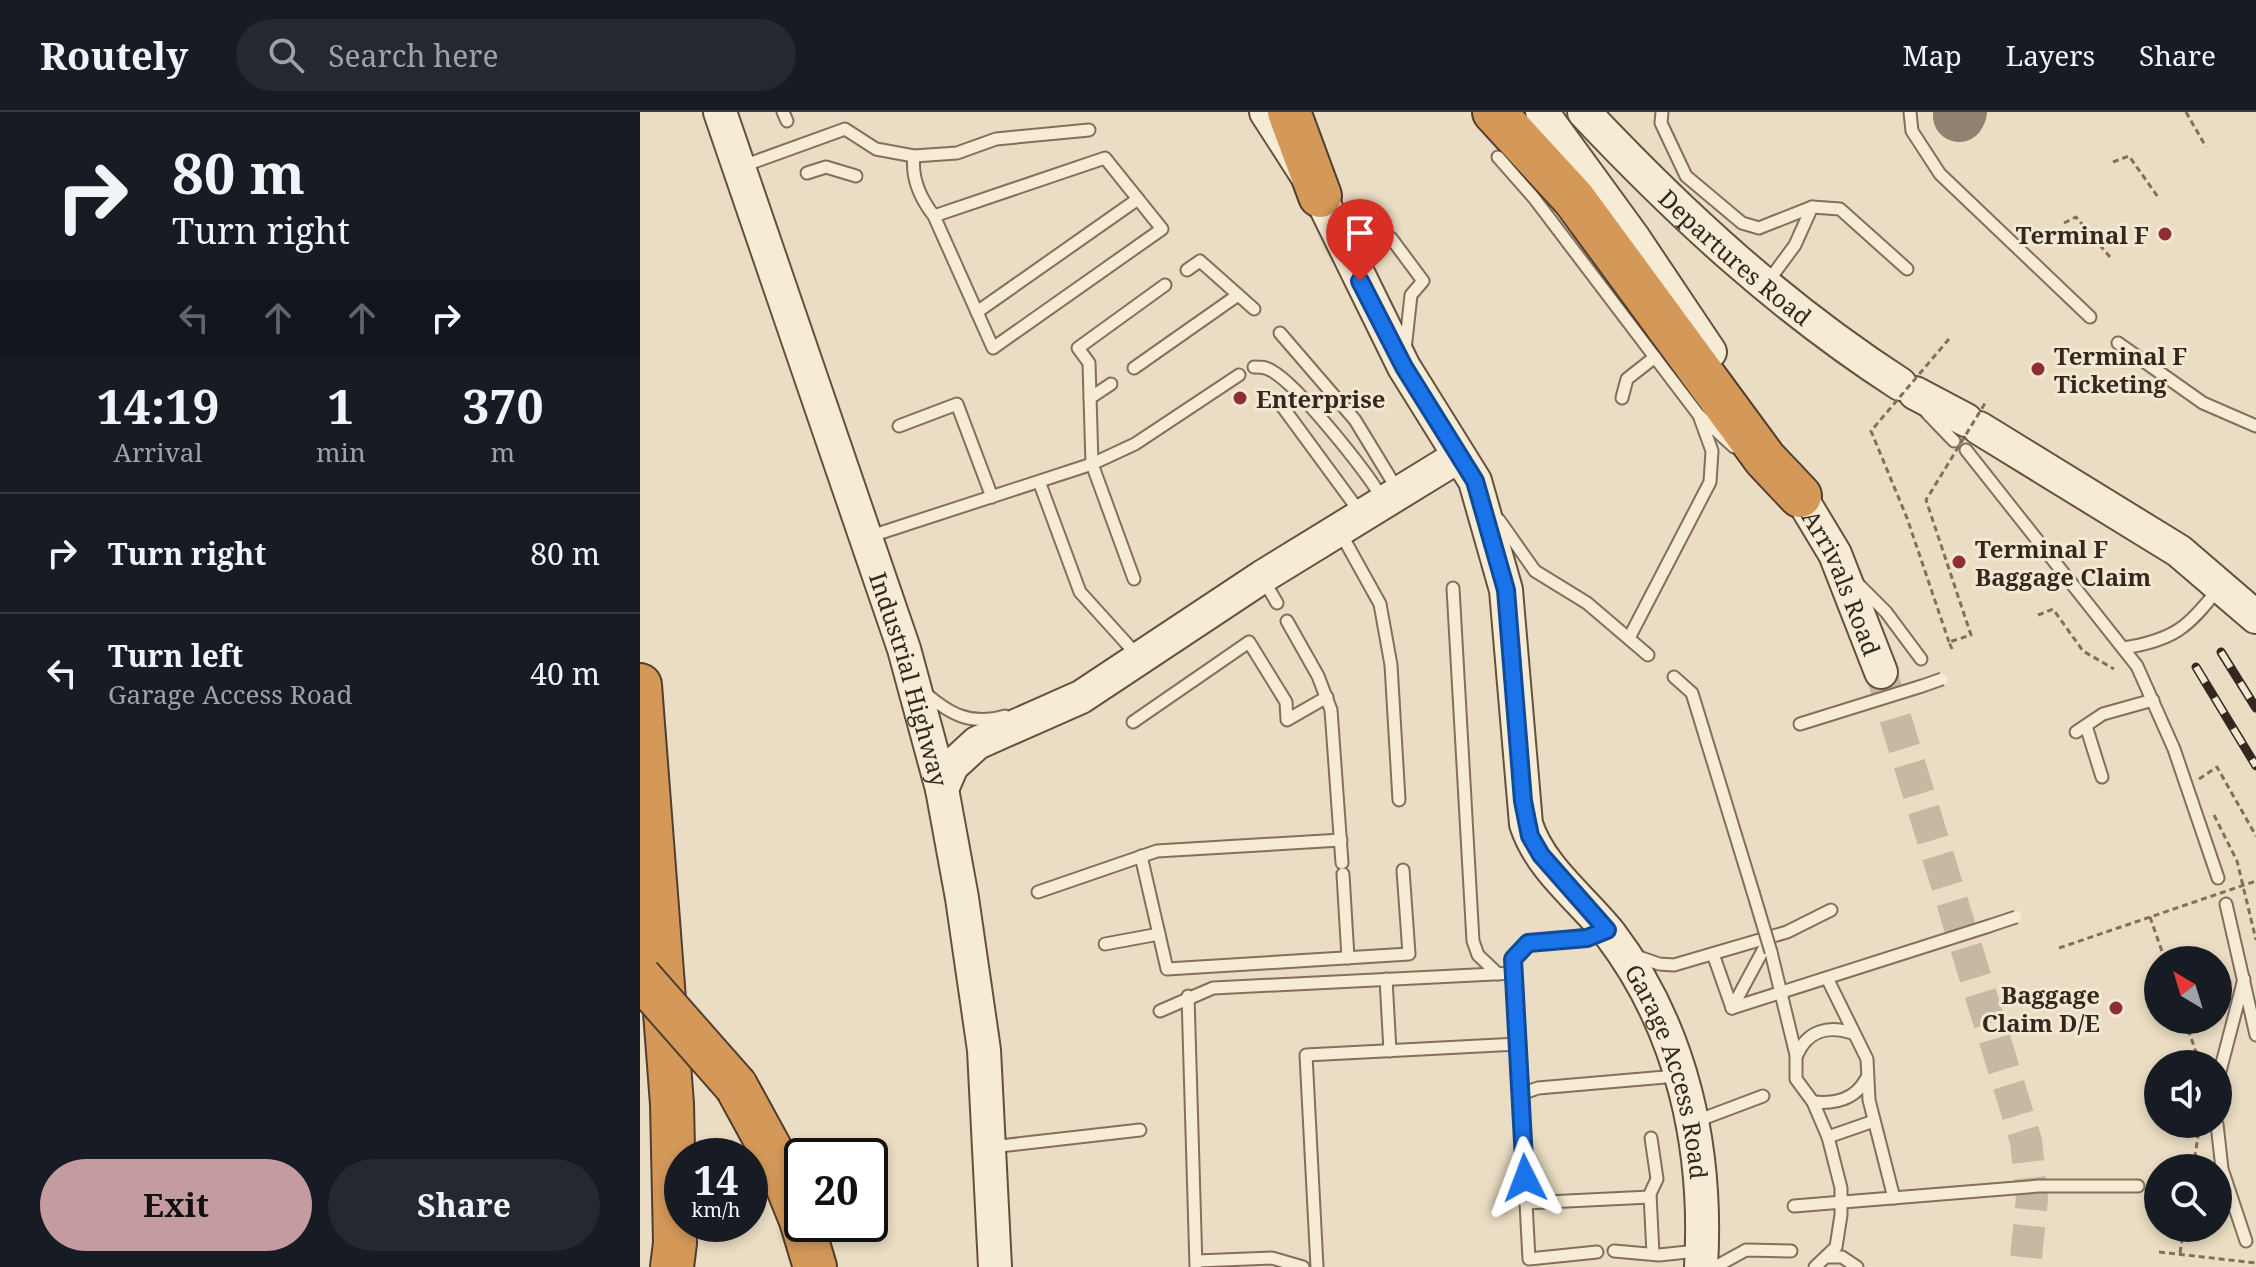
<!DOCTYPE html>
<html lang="en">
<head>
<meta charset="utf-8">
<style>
	body { margin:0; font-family:"Noto Serif",serif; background:#242831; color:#f1f3f6; height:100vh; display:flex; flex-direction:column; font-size:30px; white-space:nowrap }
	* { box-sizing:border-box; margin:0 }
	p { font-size:26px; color:#9ea1a6 }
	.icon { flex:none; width:44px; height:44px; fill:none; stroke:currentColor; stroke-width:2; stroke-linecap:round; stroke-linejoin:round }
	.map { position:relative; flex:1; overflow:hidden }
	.side { display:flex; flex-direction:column; background:#171b24; width:640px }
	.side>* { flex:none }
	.hud { background:#171b24; color:#f1f3f6; overflow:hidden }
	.needle { width:52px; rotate:322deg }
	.tools { position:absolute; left:1504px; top:834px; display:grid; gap:16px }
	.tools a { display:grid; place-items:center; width:88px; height:88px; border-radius:50%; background:#171b24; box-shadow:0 4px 12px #0003; font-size:40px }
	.speed { position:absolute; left:24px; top:1026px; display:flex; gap:16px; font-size:40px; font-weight:700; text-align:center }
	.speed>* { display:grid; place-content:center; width:104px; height:104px; border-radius:50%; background:#171b24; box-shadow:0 4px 12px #0003; line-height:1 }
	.speed small { font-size:20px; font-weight:400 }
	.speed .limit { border:4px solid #111; border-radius:12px; background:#fff; color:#111 }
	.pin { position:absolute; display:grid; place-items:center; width:68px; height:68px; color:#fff; margin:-82px -34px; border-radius:50% 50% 50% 0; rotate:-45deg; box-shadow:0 0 8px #0007 }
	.pin .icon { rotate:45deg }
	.me { position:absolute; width:88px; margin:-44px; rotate:357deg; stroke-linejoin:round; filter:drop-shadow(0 0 6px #0008) }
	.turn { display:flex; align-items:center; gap:28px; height:168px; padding:0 40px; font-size:36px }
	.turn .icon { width:104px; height:104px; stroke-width:2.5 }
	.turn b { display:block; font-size:56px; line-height:68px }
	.lanes { display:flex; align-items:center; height:76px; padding:0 40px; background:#0003; justify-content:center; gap:40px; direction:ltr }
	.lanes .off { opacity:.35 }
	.eta { display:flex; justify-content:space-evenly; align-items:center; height:136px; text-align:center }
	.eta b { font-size:48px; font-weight:700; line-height:56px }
	.primary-button { display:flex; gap:16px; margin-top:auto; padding:16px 40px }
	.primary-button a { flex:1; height:92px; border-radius:48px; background:#c49b9f; color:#111; font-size:32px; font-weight:700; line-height:92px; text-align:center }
	.primary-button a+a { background:#242831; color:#f1f3f6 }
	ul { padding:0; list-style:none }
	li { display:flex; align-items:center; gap:24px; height:120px; padding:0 40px; border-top:2px solid #363941 }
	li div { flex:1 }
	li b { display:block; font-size:30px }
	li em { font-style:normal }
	header { display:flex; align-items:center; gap:48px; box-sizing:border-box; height:112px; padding:0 40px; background:#171b24; border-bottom:2px solid #363941 }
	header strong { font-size:38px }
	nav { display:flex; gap:44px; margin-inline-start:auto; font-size:28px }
	.search { width:560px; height:72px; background:#242831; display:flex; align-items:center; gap:20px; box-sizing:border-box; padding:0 28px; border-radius:44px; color:#9ea1a6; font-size:30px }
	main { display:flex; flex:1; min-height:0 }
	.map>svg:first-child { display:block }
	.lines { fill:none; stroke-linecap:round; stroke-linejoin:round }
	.taxiway { stroke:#8f8270; stroke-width:52 }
	.secondary-tunnel { stroke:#c6b9a2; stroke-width:32; stroke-dasharray:32 16; stroke-linecap:butt }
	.lane-casing { stroke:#836f5b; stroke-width:15 }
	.secondary-casing { stroke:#65503e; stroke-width:36 }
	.highway-casing { stroke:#513e2f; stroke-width:46 }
	.path { stroke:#836f5b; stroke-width:3; stroke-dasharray:6 4; stroke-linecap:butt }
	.lane { stroke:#f6ebd5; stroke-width:11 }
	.secondary { stroke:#f6ebd5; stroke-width:32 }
	.highway { stroke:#d49959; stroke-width:42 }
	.rail-casing { stroke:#34281e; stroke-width:9 }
	.rail { stroke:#f3e8d2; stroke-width:6; stroke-dasharray:18; stroke-linecap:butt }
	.lane-bridge-casing { stroke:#836f5b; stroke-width:15; stroke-linecap:butt }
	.highway-bridge-casing { stroke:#513e2f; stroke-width:46; stroke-linecap:butt }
	.path-bridge { stroke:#836f5b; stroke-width:3; stroke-dasharray:6 4; stroke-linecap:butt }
	.lane-bridge { stroke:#f6ebd5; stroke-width:11 }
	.highway-bridge { stroke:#d49959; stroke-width:42 }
	.route-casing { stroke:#114b97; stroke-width:20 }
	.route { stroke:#1a73e8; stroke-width:14 }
	.poi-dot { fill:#8e2f34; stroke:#f3e8d2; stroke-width:3 }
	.labels { text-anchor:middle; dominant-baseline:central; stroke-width:6; stroke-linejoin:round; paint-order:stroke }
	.poi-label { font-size:24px; font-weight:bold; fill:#34281e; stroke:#f3e8d2; text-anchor:start }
	.street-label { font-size:24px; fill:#34281e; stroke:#f3e8d2 }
</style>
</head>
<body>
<header>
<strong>Routely</strong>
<div class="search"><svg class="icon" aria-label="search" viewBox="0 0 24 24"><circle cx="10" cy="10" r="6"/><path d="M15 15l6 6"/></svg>Search here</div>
<nav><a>Map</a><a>Layers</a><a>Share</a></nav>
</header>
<main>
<section class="side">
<div class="hud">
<div class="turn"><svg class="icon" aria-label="right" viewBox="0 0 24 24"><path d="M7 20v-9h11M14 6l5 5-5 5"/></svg><div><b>80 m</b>Turn right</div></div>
<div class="lanes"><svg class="icon off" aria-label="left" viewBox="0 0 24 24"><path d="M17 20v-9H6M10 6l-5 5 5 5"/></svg><svg class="icon off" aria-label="ahead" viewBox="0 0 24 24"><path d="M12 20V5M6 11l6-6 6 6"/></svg><svg class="icon off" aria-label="ahead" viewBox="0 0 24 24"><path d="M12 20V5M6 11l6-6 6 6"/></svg><svg class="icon" aria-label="right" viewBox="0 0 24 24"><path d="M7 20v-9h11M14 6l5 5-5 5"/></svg></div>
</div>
<div class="eta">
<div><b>14:19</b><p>Arrival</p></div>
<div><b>1</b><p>min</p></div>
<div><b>370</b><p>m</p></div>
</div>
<ul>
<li><svg class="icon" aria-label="right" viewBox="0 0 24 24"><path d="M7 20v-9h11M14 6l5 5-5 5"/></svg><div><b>Turn right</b></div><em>80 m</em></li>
<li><svg class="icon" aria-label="left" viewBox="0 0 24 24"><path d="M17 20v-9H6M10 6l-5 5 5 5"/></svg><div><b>Turn left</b><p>Garage Access Road</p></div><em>40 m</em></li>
</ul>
<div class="primary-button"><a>Exit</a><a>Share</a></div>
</section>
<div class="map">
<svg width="1616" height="1155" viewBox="0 0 1616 1155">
	<rect width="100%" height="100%" fill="#eaddc3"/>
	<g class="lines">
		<polyline class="taxiway" points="1319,4 1321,0"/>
		<polyline class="secondary-tunnel" points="1241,560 1386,1029 1392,1087 1385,1155"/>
		<g class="lane-casing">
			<g id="lane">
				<polyline points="143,0 147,9"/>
				<polyline points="1022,0 1021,11 1046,64 1102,111 1119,116 1172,95 1200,97 1267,157"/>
				<polyline points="1270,0 1272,19 1300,62 1450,205"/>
				<path d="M274 44C271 67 280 86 294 104L353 236 522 117 465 46 294 104"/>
				<polyline points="858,45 894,86 1058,302 1094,335"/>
				<polyline points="100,55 205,17 236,37 274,44 317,41 356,27 449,18"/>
				<polyline points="167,61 186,55 216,64"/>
				<polyline points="751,126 783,169 771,183 765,238"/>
				<polyline points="547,158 560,149 614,197"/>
				<polyline points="1127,171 1155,133 1172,95"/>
				<polyline points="337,200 498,87"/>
				<polyline points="640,221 715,308 757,377"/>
				<polyline points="1478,231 1563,291 1616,314"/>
				<path d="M614 255C621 255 626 255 632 259 658 273 726 359 742 386"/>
				<polyline points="494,256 598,183"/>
				<polyline points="450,286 471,272"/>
				<polyline points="982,286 987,267 1015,245"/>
				<polyline points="639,290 722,403"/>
				<polyline points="1287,301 1314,329"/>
				<polyline points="259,314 317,292 352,385"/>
				<polyline points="1326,338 1497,554 1534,637 1578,766"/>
				<polyline points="400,372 440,480 497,543"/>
				<polyline points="859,408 895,459 947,491 1008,543"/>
				<polyline points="700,420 740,492 751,553 759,688"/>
				<polyline points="228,425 452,352 495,332 599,263"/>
				<polyline points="494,467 452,352 449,251 438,236 525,173"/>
				<polyline points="623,467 637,491"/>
				<polyline points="1217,471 1246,500 1281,547"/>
				<polyline points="813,476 833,829 838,843 858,862"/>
				<polyline points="647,509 678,564 691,598 702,751"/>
				<polyline points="989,526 1070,370 1072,339 1060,306"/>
				<path d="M1484 536C1533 528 1548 516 1578 477"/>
				<polyline points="1034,565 1052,581 1113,780"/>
				<path d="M283 579C309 602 330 614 365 604"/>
				<polyline points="493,610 609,530 646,590 647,608 687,585"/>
				<polyline points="1160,612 1282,574"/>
				<polyline points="1446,614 1462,665"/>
				<polyline points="1436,620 1463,602 1513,588"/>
				<polyline points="501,744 527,857 769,842 763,758"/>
				<polyline points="703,762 708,846"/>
				<polyline points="398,780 517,739 701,728"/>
				<polyline points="1586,792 1616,923"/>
				<polyline points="465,832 519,822"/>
				<polyline points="1131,840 1156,943 1156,967 1173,990 1188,1025 1201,1076 1201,1103 1196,1135 1175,1155"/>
				<polyline points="1073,842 1092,896"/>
				<polyline points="996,844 1019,852 1034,853 1147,820 1191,798"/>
				<polyline points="1187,866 1227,947 1229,988 1254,1086"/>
				<polyline points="746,867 750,939"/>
				<polyline points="548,884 556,1155"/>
				<polyline points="1092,896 1349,814"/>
				<polyline points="1092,896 1128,829"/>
				<polyline points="520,899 573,876 874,861"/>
				<path d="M1157 943C1167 919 1188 913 1212 921"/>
				<polyline points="1578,967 1604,867"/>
				<polyline points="881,982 898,976 1037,964"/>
				<path d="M1173 990C1195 992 1215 988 1226 967"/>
				<polyline points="1054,1010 1123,984"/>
				<polyline points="1577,1012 1582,1057 1606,1129"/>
				<polyline points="1188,1025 1234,1009"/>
				<polyline points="1011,1026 1017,1067 1010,1082 1013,1142"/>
				<polyline points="351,1035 500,1018"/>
				<polyline points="886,1091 1010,1085"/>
				<polyline points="1154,1094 1399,1074 1498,1074"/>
				<polyline points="974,1139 1019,1143 1057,1139"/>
				<polyline points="957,1140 889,1147 873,847 888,831 963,821"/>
				<polyline points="1189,1145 1202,1145 1217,1155"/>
				<polyline points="557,1149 632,1146 663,1155"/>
				<polyline points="677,1155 666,943 878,932"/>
				<polyline points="1075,1155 1106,1138 1151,1139"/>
			</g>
		</g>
		<g class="secondary-casing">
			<g id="secondary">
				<path id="s1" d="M80 0 264 537 302 677 322 786 344 938 355 1155"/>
				<path id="s2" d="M626 0 680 84 764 255 835 369 866 478 886 712C900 756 942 787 970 822 1043 918 1068 1037 1061 1155"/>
				<polyline points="902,0 993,125 1070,240"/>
				<path id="s3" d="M944 0C1041 103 1141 195 1260 272"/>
				<polyline points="1275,281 1326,308"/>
				<polyline points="1339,316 1539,439 1616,505"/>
				<path id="s4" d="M1148 364 1195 442 1241 560"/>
				<polyline points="302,677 312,654 337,631 441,585 622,465 819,344"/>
			</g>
		</g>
		<g class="highway-casing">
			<g id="highway">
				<polyline points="649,0 680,84"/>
				<polyline points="854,0 934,87 1125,347 1160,384"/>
				<polyline points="0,573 32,992 35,1131 32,1155"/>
				<polyline points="96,974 137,1049 162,1111"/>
				<polyline points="162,1112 175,1155"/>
			</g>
		</g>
		<g class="path">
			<polyline points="1546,0 1566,35"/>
			<polyline points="1473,50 1489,44 1518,85"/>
			<polyline points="1424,111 1436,105 1470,145"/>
			<polyline points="1398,503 1413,497 1443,539 1474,557"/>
			<polyline points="1559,667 1577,655 1616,724"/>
			<polyline points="1574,703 1597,749 1616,828"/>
			<polyline points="1510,805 1525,848"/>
			<polyline points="1578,855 1579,855"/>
			<polyline points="1545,908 1560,952"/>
			<polyline points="1553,1056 1560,1012"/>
			<polyline points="1540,1141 1544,1116"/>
		</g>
		<use href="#lane" class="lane"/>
		<use href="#secondary" class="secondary"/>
		<use href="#highway" class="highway"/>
		<g class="rail-casing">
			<g id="rail">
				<polyline points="1581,540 1616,596"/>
				<polyline points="1556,555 1616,654"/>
			</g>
		</g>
		<use href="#rail" class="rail"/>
		<g class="lane-bridge-casing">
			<g id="lane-bridge">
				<polyline points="1282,574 1302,567"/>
				<polyline points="1113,780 1131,840"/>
				<polyline points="1349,814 1376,805"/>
			</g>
		</g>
		<g class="highway-bridge-casing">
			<polyline id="highway-bridge" points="0,865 96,974"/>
		</g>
		<g class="path-bridge">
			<polyline points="1309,227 1231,319 1267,406 1309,530"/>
			<polyline points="1312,537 1309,530 1331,523 1286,388 1347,288"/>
			<polyline points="1419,836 1616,769"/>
			<polyline points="1519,1140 1616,1151"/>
		</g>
		<use href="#lane-bridge" class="lane-bridge"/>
		<use href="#highway-bridge" class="highway-bridge"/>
	</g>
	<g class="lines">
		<g class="route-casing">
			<polyline id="route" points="720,169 764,255 835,369 866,478 883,689 890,724 901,743 967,818 947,826 888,831 873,847 885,1066"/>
		</g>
		<use href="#route" class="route"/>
	</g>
	<g class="poi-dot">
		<circle cx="1525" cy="122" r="8"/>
		<circle cx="1398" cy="257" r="8"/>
		<circle cx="600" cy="286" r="8"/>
		<circle cx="1319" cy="450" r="8"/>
		<circle cx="1476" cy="896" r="8"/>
	</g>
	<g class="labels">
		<g class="poi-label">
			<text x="1509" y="122" text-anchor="end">Terminal F</text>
			<text x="1414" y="243">Terminal F<tspan x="1414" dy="28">Ticketing</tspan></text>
			<text x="616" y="286">Enterprise</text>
			<text x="1335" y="436">Terminal F<tspan x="1335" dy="28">Baggage Claim</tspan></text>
			<text x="1460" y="882" text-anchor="end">Baggage<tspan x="1460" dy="28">Claim D/E</tspan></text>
		</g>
		<g class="street-label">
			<text stroke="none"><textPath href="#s3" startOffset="210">Departures Road</textPath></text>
			<text stroke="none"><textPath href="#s4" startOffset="120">Arrivals Road</textPath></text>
			<text stroke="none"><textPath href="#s1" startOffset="598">Industrial Highway</textPath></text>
			<text stroke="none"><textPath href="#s2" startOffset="1064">Garage Access Road</textPath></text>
		</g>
	</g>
</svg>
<div class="tools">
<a><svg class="needle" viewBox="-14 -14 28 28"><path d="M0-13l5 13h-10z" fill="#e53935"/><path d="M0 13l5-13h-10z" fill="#9ea1a6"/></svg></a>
<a><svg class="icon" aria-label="sound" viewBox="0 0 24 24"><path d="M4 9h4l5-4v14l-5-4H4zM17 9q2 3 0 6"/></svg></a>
<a><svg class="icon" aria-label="search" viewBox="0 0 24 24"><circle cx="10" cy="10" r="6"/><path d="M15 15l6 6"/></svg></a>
</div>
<div class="speed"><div>14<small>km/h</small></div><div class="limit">20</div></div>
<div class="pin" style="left:720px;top:169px;background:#d93025"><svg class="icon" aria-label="arrive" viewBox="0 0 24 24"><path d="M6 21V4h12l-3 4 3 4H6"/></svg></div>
<svg class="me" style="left:885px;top:1066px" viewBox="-20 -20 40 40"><path d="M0-17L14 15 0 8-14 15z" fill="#1a73e8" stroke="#fff" stroke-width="4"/></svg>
</div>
</main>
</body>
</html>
